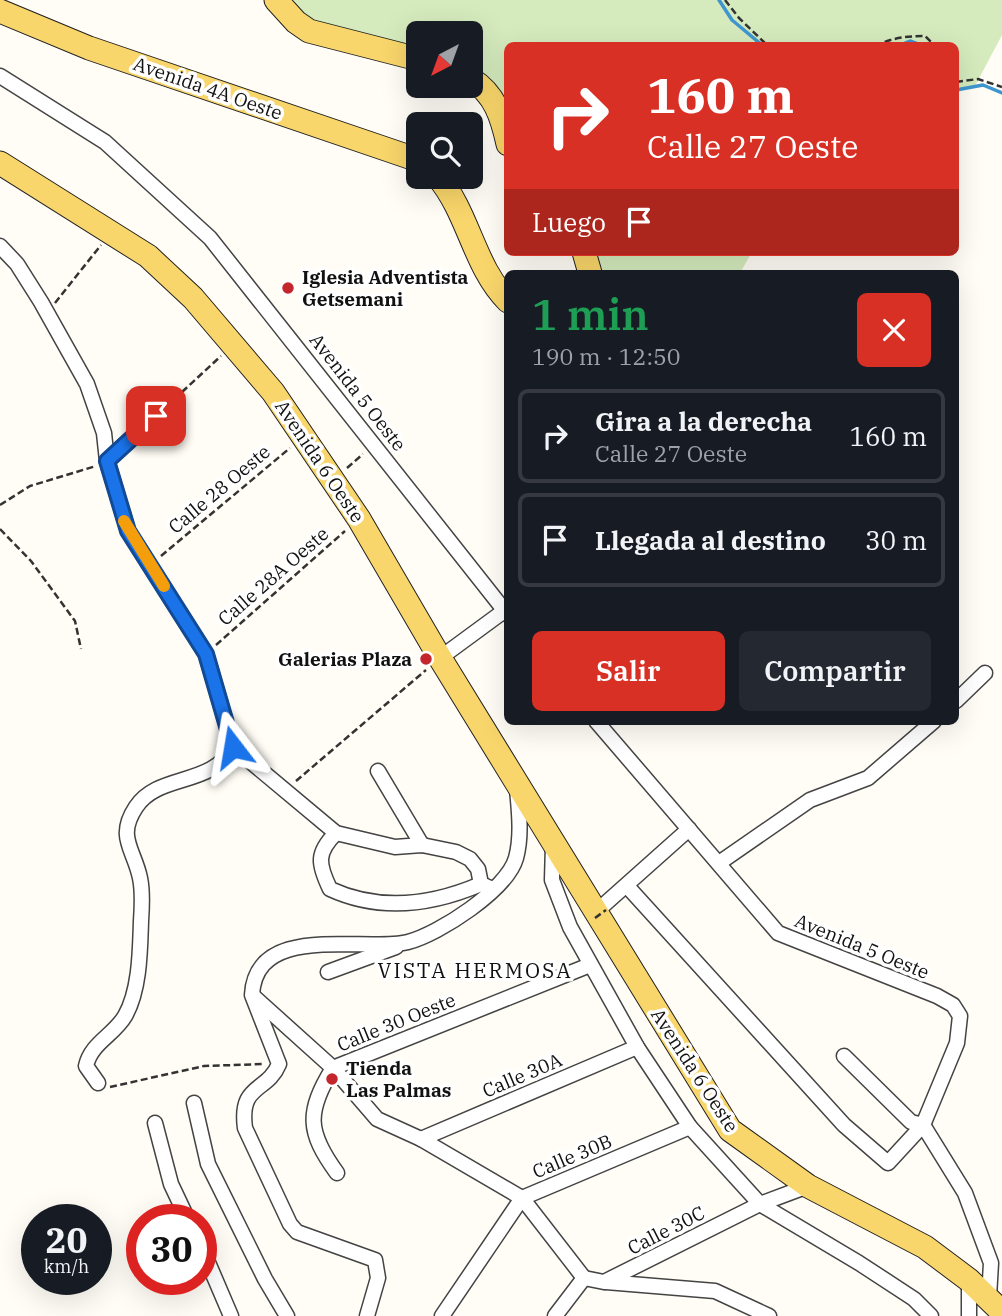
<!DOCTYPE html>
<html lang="es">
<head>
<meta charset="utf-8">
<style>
	body { margin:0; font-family:"IBM Plex Serif",serif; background:#242831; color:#f1f3f6; height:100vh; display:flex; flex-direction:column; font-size:26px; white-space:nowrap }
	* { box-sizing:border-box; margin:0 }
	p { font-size:23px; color:#9ea1a6 }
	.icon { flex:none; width:38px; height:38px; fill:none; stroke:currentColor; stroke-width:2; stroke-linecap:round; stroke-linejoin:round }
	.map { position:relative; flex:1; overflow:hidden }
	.details { position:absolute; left:504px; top:270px; width:455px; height:455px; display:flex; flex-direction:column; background:#171b24; border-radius:10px; box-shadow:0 7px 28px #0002 }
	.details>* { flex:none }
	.top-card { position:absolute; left:504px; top:42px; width:455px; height:214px; border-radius:10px; box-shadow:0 7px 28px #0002; background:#d93025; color:#fff; overflow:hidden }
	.needle { width:46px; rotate:221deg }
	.controls { position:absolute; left:406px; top:21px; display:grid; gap:14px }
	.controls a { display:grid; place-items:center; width:77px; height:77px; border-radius:10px; background:#171b24; box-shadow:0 7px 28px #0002; font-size:35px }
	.speed { position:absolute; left:21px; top:1204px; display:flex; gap:14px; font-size:35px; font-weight:700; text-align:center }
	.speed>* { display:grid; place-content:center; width:91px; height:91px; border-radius:50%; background:#171b24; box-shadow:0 7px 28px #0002; line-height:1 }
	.speed small { font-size:18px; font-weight:400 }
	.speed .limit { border:10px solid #d22; background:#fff; color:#111 }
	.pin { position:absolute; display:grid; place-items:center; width:60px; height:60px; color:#fff; margin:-30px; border-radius:14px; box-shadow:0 4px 10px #0006 }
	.me { position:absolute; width:77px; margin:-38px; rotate:346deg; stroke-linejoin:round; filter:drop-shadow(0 0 5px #0008) }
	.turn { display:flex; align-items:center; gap:24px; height:147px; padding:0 28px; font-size:32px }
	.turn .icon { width:91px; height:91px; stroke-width:2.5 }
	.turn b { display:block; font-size:49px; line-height:60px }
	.then { display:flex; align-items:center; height:66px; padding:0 28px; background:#0003; gap:14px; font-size:26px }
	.round { display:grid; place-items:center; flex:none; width:74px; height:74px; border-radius:10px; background:#242831 }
	.summary { display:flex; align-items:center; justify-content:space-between; height:119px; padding:0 28px }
	h1 { font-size:42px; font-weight:600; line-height:52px; color:#1e9e55 }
	.cta { display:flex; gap:14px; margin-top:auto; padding:14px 28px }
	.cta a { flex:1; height:80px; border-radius:10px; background:#d93025; color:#fff; font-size:28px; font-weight:600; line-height:80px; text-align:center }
	.cta a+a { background:#242831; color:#f1f3f6 }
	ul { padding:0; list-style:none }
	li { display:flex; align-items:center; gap:21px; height:94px; margin:0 14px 10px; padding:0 14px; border:4px solid #363941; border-radius:10px }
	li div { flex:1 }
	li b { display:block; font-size:26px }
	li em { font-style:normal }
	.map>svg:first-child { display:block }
	.green { fill:#d5ebbd }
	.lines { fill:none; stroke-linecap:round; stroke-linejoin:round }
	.stream { stroke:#3f96cf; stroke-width:3.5 }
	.minor-casing { stroke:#444; stroke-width:17 }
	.primary-casing { stroke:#222; stroke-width:25 }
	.path { stroke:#333; stroke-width:2.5; stroke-dasharray:7 3.5; stroke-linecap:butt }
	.minor { stroke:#fff; stroke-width:14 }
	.primary { stroke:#f9d66b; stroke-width:23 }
	.path-bridge { stroke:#333; stroke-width:2.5; stroke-dasharray:7 3.5; stroke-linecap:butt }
	.route-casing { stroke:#114b97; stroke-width:18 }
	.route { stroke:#1a73e8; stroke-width:12 }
	.slow { stroke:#f59e0b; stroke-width:12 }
	.poi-dot { fill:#c4262e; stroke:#fff; stroke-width:2.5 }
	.labels { text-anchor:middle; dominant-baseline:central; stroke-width:7; stroke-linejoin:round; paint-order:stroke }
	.street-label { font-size:19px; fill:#111; stroke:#fff }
	.poi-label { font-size:19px; font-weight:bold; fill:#111; stroke:#fff; text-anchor:start }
	.neighbourhood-label { font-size:21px; letter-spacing:2px; fill:#111; stroke:#fff }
</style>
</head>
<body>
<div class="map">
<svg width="1002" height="1316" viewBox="0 0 1002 1316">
	<rect width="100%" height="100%" fill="#fffdf5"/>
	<g class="green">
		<path d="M276 0H1002V35L975 86 956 90V46C936 45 915 39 898 46H508L507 144 471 79V33H418V59L337 40Z"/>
		<polygon points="584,252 752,252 740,273 590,273"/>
	</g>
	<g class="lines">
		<g class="stream">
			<polyline points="719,0 732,20 763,46"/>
			<polyline points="898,46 910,41 923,46"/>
			<polyline points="956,90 983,85 1002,93"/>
		</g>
		<g class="minor-casing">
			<g id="minor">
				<polyline points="0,76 105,142 210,238 508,615"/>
				<polyline points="0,246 17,264 41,302 87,384 104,433 107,461 128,531 206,654 233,747"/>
				<polyline points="107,461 172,401"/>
				<polyline points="440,658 504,611"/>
				<polyline points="956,701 985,673"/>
				<polyline points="596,721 778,933 937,996 953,1005 960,1016 957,1043 923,1125 888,1163 844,1125 627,886"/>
				<polyline points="233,747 336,833 395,847 422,845 456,852 470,859 478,869 481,884"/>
				<polyline points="378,771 422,845"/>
				<path d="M336 833C316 853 318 864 330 889 380 912 432 905 481 884L490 888"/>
				<polyline points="553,845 552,880 570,927 637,1047 690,1127 760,1204 859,1263 914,1299 931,1316"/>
				<polyline points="719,863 810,800 868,778 934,721"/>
				<polyline points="597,911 689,829"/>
				<polyline points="328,972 396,947"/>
				<polyline points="253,996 333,1068 377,1119 421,1139 522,1198 584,1278"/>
				<polyline points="844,1056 911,1122 923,1125 965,1193 991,1263 989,1297"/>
				<path d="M98 1083 86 1066C91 1043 114 1035 125 1016 140 990 140 950 141 921 142 907 143 892 140 878 134 849 116 837 136 807 158 773 212 787 233 747"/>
				<polyline points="194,1103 208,1164 265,1279 287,1316"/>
				<polyline points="155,1123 171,1184 188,1220"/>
				<polyline points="421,1139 637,1047"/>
				<path d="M337 1173C307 1132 306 1112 333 1068L590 965"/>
				<polyline points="201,1246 231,1316"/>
				<polyline points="606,1282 715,1291 769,1316"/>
				<path d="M367 1316 378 1278 375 1260 297 1232 290 1224 245 1128C239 1083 267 1093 279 1064L252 995C256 921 365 953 408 942 439 934 507 890 516 858 522 836 519 811 517 789"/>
				<polyline points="442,1316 522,1198 690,1127"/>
				<polyline points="555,1316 584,1278 604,1282 760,1204 808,1186"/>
				<polyline points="969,1316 969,1280"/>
			</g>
		</g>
		<g class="primary-casing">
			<g id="primary">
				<polyline points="276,0 296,22 309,31 418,59"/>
				<polyline points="0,11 89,48 418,160"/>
				<path d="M471 79C495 94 502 117 508 144"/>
				<polyline points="0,163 148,256 193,298 273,392 359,519 440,658 730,1130 808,1186 925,1247 969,1280 1002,1312"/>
				<path d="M438 177C469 214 474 267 508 301"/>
				<polyline points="584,252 590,273"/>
			</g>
		</g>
		<g class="path">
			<polyline points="725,0 739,18 768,46"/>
			<path d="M875 46C891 38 907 36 925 36L935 46"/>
			<polyline points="956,82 978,79 1002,87"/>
			<polyline points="55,303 101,245"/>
			<polyline points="182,392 221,356"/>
			<polyline points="347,468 363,454"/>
			<polyline points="0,505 30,486 96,466"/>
			<polyline points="0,529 31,561 75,621 81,649"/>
			<polyline points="161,556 290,448"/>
			<polyline points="216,645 345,531"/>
			<polyline points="296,781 426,670"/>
			<polyline points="110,1087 204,1066 265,1064"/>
		</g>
		<use href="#minor" class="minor"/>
		<use href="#primary" class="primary"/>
		<polyline class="path-bridge" points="595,918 606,910"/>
	</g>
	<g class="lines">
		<g class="route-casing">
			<polyline id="route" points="156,416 107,461 128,531 206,654 233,747"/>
		</g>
		<use href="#route" class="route"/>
		<polyline class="slow" points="124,521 164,586"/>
	</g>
	<g class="poi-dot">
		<circle cx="288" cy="288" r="7"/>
		<circle cx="426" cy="659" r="7"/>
		<circle cx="332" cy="1079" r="7"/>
	</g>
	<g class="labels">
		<g class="street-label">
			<text transform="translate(208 88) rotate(19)">Avenida 4A Oeste</text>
			<text transform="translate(358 392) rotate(52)">Avenida 5 Oeste</text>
			<text transform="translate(320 461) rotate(56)">Avenida 6 Oeste</text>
			<text transform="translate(219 489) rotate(-40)">Calle 28 Oeste</text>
			<text transform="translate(273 576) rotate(-41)">Calle 28A Oeste</text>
			<text transform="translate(862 946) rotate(22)">Avenida 5 Oeste</text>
			<text transform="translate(396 1022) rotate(-22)">Calle 30 Oeste</text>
			<text transform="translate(695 1070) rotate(57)">Avenida 6 Oeste</text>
			<text transform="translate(522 1075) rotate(-23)">Calle 30A</text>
			<text transform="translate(572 1156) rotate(-23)">Calle 30B</text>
			<text transform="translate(666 1230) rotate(-27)">Calle 30C</text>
		</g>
		<g class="poi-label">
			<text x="302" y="277">Iglesia Adventista<tspan x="302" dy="22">Getsemani</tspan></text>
			<text x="412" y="659" text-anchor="end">Galerias Plaza</text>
			<text x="346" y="1068">Tienda<tspan x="346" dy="22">Las Palmas</tspan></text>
		</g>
		<g class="neighbourhood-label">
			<text x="475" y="970">VISTA HERMOSA</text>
		</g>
	</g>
</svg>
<div class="controls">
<a><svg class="needle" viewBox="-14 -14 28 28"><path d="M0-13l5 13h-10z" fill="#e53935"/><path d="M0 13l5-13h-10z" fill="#9ea1a6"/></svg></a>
<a><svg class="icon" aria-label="search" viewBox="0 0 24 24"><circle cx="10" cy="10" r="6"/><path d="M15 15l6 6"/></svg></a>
</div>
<div class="speed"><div>20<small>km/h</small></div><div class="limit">30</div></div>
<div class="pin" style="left:156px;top:416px;background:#d93025"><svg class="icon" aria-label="arrive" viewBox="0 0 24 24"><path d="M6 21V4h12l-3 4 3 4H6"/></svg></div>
<svg class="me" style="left:233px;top:747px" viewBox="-20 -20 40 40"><path d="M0-17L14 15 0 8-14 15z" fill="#1a73e8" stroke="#fff" stroke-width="4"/></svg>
<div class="top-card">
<div class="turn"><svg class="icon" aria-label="right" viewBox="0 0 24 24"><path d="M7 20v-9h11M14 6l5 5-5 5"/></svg><div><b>160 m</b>Calle 27 Oeste</div></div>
<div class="then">Luego<svg class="icon" aria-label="arrive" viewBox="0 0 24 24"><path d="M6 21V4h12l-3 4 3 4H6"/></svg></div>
</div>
<section class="details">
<div class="summary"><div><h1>1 min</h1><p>190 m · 12:50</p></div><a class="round" style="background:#d93025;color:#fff"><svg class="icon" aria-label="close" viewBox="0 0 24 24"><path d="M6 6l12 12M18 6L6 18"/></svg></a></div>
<ul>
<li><svg class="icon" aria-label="right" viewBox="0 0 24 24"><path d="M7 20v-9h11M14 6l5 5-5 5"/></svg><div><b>Gira a la derecha</b><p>Calle 27 Oeste</p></div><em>160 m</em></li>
<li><svg class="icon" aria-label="arrive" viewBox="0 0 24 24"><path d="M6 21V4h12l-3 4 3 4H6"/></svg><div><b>Llegada al destino</b></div><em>30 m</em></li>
</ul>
<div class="cta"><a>Salir</a><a>Compartir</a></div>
</section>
</div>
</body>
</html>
